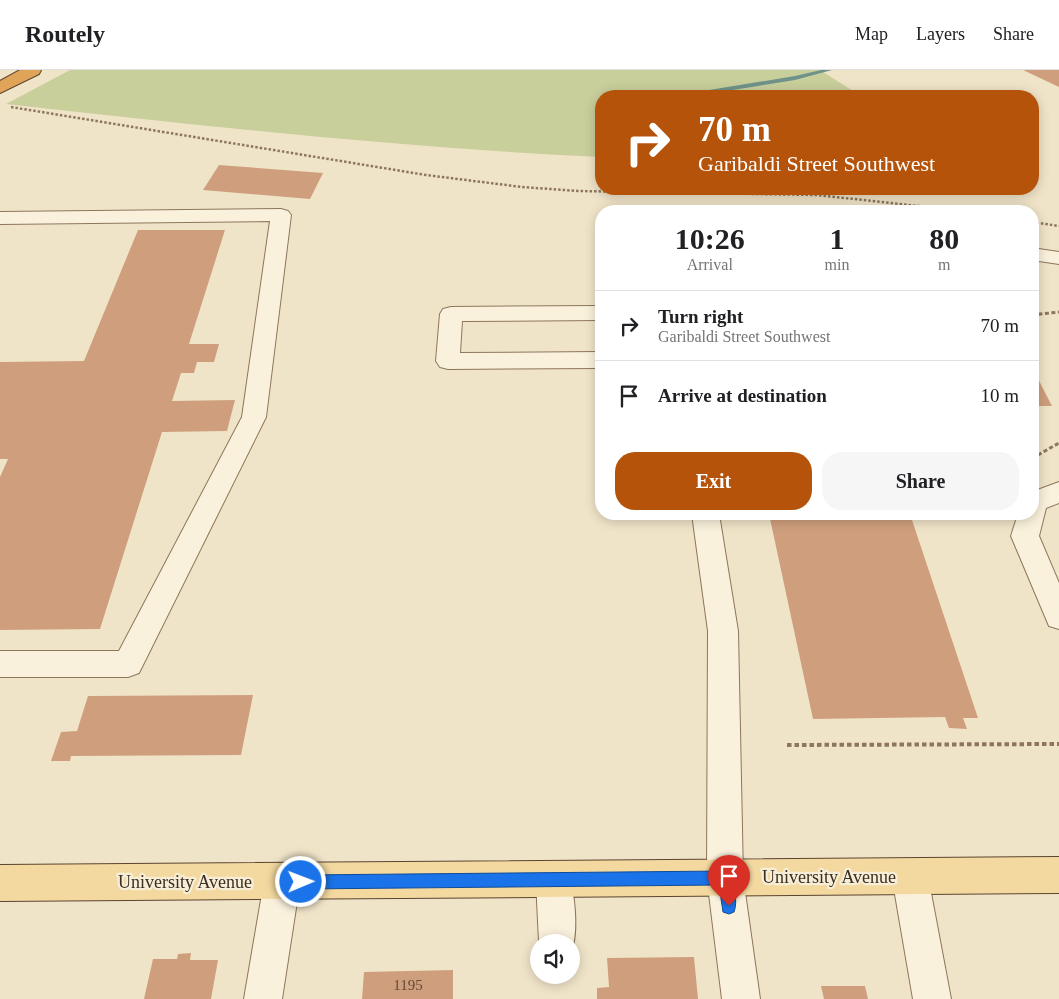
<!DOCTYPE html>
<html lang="en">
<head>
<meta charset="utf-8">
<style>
	body { margin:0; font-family:"Times New Roman",serif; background:#f6f6f6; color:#202124; height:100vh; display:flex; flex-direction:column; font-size:19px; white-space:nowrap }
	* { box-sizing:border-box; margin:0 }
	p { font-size:16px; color:#757577 }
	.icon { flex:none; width:28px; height:28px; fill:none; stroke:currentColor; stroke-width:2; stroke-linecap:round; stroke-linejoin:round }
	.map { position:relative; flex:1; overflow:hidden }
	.side { position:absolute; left:595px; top:135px; width:444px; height:315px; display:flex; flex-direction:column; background:#fff; border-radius:20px; box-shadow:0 2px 12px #0003 }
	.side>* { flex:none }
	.guide { position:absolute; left:595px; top:20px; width:444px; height:105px; border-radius:20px; box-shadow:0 2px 12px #0003; background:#b45309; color:#fff; overflow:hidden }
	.buttons { position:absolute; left:530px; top:864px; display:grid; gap:10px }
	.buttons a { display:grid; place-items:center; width:50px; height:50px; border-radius:50%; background:#fff; box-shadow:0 2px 12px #0003; font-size:25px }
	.pin { position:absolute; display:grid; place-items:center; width:42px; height:42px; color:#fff; margin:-51px -21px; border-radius:50% 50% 50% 0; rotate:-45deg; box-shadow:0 0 5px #0007 }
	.pin .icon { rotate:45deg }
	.me { position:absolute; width:55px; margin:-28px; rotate:89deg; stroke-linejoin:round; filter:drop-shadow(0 0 4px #0008) }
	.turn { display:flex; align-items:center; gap:18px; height:105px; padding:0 20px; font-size:22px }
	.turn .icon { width:65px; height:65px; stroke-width:2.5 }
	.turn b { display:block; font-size:35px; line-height:42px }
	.eta { display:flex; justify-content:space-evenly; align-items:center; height:85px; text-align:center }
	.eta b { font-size:30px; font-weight:700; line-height:35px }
	.action { display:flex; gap:10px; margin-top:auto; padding:10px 20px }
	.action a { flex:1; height:58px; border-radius:20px; background:#b45309; color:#fff; font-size:20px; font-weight:700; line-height:58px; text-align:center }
	.action a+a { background:#f6f6f6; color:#202124 }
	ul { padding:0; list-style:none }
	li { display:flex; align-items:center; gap:15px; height:70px; padding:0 20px; border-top:1px solid #e0e0e0 }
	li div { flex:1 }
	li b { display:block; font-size:19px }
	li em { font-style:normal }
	header { display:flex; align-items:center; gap:30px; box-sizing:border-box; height:70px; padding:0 25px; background:#fff; border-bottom:1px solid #e0e0e0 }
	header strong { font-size:24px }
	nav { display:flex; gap:28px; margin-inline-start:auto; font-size:18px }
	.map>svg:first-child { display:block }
	.green { fill:#c9cf9b }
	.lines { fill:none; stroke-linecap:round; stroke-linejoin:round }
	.stream { fill:#6f938a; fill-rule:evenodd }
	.building { fill:#cf9f7d }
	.minor-casing { stroke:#8d765c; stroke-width:2 }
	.major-casing { stroke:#5b4430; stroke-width:2 }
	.highway-casing { stroke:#5b4430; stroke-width:2 }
	.path-far2 { stroke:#8d765c; stroke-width:2.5; stroke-dasharray:2.5 2; stroke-linecap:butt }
	.path-far1 { stroke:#8d765c; stroke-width:3; stroke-dasharray:4 2.5; stroke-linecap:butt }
	.path { stroke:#8d765c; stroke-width:4; stroke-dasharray:4.5 3; stroke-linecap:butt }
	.minor { fill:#faf1dc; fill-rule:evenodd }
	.major { fill:#f3d9a0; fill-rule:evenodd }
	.highway { fill:#e0a458; fill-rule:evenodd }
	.route { fill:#1a73e8; stroke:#114b97 }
	.labels { text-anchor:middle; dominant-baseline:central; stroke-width:4.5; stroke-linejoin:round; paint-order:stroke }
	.near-number-label { font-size:15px; fill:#624a37 }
	.near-street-label { font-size:18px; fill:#3d2e20; stroke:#f7eed8 }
</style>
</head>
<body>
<header>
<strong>Routely</strong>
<nav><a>Map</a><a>Layers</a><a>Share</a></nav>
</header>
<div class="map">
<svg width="1059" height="929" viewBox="0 0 1059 929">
	<rect width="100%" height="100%" fill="#f0e4c8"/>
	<path class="green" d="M70 0H820L861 26H601V87C402 78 204 56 6 34Z"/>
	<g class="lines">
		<polygon class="stream" points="821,0 832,0 795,10 695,26 682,26 685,24 795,6"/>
	</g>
	<g class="building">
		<polygon points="1023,0 1059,0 1059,17"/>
		<polygon points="219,95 323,103 310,129 203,120"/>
		<polygon points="138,160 225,160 189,274 219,274 214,292 197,292 194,303 181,303 172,331 235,330 227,361 162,362 100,559 0,560 0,407 8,389 0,389 0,292 84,291"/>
		<polygon points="1032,297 1052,336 1032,336"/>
		<polygon points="769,444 910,444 978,648 963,648 967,659 949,658 945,647 813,649"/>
		<polygon points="253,625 241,685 71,686 70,691 51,691 61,662 77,661 88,626"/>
		<polygon points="191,883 190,890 218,890 211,929 144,929 153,889 177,889 178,884"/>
		<polygon points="694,887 698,929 597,929 597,918 609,917 607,888"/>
		<polygon points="453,900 453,929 362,929 364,902"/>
		<polygon points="821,916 865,916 868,929 824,929"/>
	</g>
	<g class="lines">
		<g class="minor-casing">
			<g id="minor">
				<polygon points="281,139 288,141 291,145 266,347 139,603 128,607 0,607 0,581 119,581 242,347 270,151 0,154 0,142"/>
				<polygon points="1032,178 1059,182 1059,194 1032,190"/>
				<polygon points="601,236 601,250 462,251 460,283 601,282 601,298 448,299 440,297 436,291 440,244 443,239 451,237"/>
				<polygon points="1059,412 1059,433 1046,438 1039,466 1059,513 1059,559 1049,556 1011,466 1018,444 1032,444 1032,422"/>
				<polygon points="692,444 719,444 738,561 743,808 760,929 722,929 707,808 708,561"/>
				<polygon points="910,789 922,795 928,807 951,929 913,929 892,807 898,795"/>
				<path d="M554 792 566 798C575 817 579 863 571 882V872H539L536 810 542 798Z"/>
				<polygon points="282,794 295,799 300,812 282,929 244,929 264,812 269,799"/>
			</g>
		</g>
		<g class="major-casing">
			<polygon id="major" points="1059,787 1059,823 0,831 0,795"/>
		</g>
		<g class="highway-casing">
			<polygon id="highway" points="20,0 41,0 39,4 0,23 0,11"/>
		</g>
		<g class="path-far2">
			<polyline points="11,37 426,105 522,117 578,121 817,125 965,141"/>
			<polyline points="1032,152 1059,156"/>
		</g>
		<g class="path-far1">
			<polyline points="1032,245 1059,242"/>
			<polyline points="1038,385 1059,373"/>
		</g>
		<polyline class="path" points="787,675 1059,674"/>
		<use href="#minor" class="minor"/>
		<use href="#major" class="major"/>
		<use href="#highway" class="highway"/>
	</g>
	<path class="route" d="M725 801 730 803C734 813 738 832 734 842L729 844 723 842 719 815 301 819 296 817 294 812 296 807 301 805Z"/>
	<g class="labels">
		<g class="near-number-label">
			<text x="408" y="915">1195</text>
		</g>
		<g class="near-street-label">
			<text x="829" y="807">University Avenue</text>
			<text x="185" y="812">University Avenue</text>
		</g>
	</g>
</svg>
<div class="buttons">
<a><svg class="icon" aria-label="sound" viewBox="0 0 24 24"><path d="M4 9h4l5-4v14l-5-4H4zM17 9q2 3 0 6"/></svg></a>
</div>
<div class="pin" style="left:729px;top:836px;background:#d93025"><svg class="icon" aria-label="arrive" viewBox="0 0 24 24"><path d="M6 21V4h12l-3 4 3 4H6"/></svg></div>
<svg class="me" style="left:301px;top:812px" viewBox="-20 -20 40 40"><circle r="17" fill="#1a73e8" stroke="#fff" stroke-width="3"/><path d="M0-11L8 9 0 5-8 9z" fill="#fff"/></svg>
<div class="guide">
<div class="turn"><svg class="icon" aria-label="right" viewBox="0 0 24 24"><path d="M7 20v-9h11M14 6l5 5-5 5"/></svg><div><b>70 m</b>Garibaldi Street Southwest</div></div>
</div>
<section class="side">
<div class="eta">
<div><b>10:26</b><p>Arrival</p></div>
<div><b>1</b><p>min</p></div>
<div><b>80</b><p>m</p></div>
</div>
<ul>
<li><svg class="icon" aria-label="right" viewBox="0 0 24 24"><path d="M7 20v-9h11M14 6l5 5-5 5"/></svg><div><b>Turn right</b><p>Garibaldi Street Southwest</p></div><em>70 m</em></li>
<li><svg class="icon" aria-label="arrive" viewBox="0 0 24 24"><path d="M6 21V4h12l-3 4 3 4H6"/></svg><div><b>Arrive at destination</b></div><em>10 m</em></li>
</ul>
<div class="action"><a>Exit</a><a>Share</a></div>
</section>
</div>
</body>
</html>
